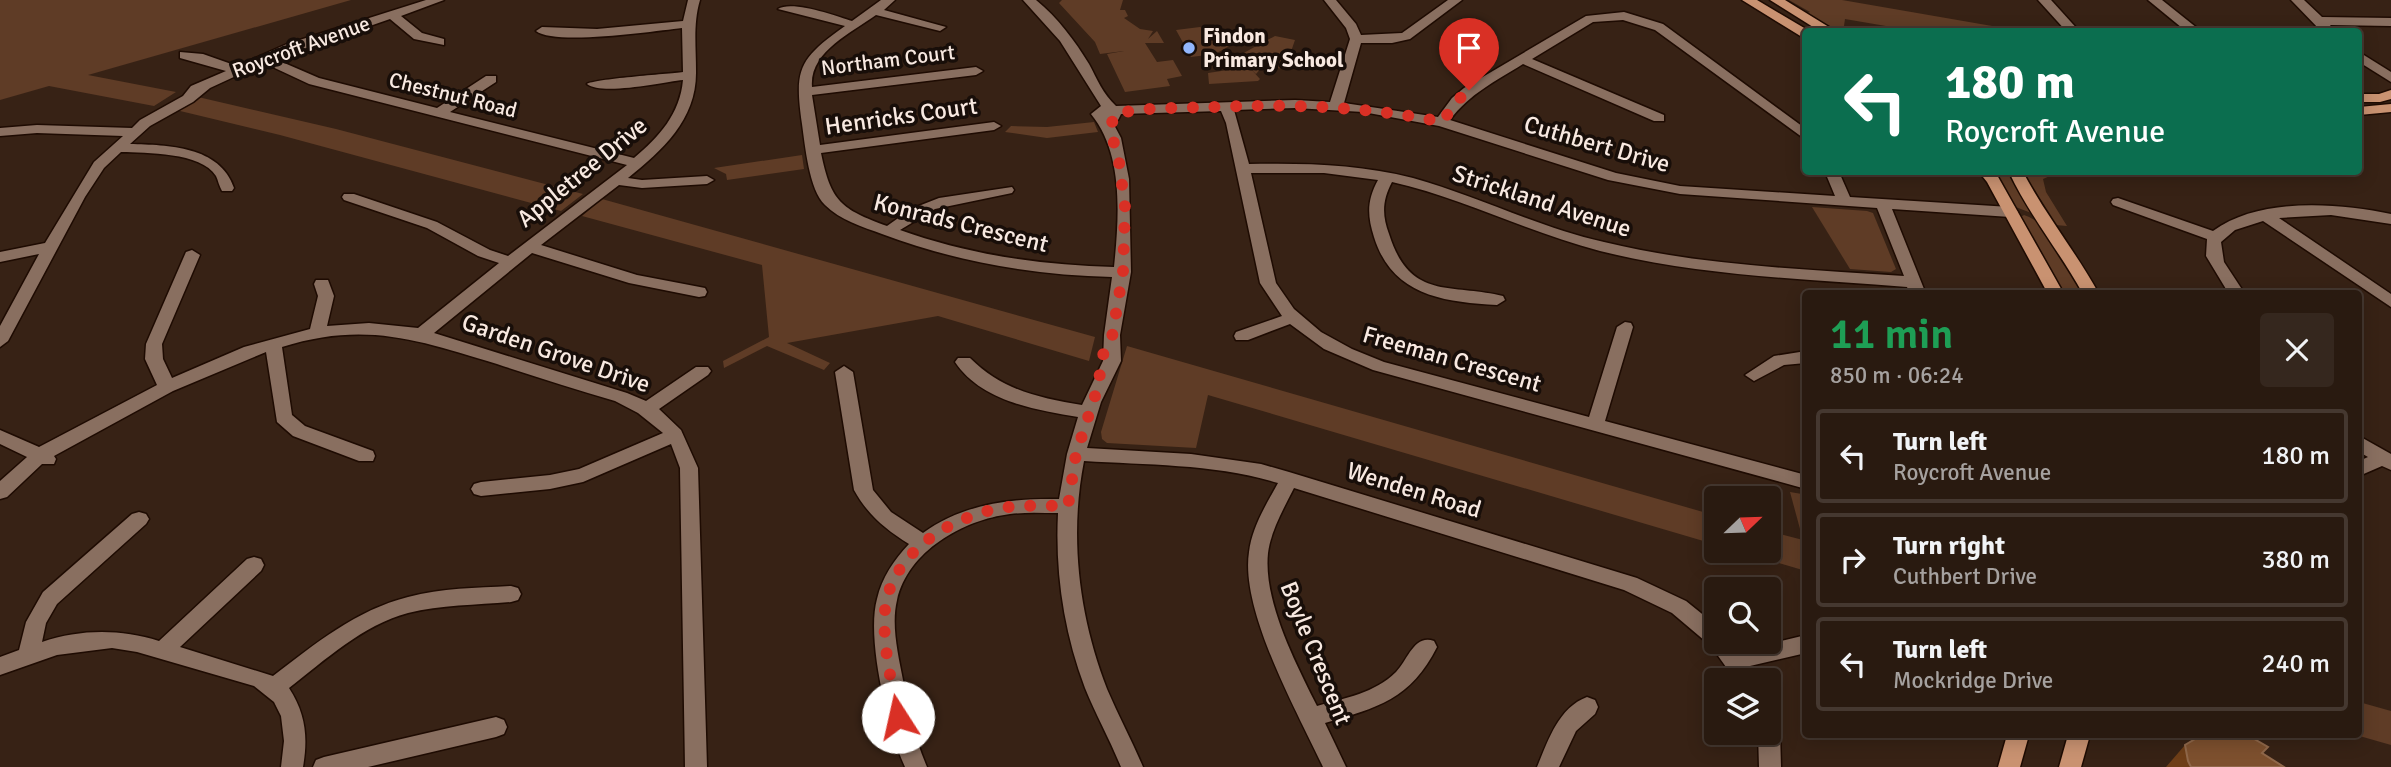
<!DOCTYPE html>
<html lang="en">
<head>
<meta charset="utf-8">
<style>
	body { margin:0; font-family:Signika,sans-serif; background:#35271e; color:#f1f3f6; height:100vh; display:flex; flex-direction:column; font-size:26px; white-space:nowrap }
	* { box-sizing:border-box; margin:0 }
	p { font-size:23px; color:#a5a19f }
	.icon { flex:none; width:38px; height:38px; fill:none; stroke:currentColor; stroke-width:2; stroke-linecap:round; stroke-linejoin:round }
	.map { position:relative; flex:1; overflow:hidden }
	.details { position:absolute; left:1802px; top:290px; width:560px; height:448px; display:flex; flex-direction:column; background:#291a10; border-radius:7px; box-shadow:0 4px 18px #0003,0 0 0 2px #453830 }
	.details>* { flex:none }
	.hud { position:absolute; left:1802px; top:28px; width:560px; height:147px; border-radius:7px; box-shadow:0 4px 18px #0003,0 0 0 2px #453830; background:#0b6e4f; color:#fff; overflow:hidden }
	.needle { width:46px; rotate:67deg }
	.controls { position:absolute; left:1704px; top:486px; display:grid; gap:14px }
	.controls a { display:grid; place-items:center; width:77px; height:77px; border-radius:7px; background:#291a10; box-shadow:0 4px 18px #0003,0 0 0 2px #453830; font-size:35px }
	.pin { position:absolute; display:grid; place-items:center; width:60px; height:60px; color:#fff; margin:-72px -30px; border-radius:50% 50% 50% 0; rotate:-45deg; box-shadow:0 0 7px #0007 }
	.pin .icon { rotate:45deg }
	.me { position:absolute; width:77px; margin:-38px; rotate:350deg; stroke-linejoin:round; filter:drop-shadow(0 0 5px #0008) }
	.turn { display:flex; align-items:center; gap:24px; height:147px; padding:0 28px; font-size:32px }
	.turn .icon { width:91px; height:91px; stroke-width:2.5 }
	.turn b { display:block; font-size:49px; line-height:60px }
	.round { display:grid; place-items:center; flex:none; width:74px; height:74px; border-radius:7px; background:#35271e }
	.headline { display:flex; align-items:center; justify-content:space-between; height:119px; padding:0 28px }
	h1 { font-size:42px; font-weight:600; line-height:52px; color:#1e9e55 }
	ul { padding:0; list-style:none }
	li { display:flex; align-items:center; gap:21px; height:94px; margin:0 14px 10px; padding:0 14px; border:4px solid #453830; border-radius:7px }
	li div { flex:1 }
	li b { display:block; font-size:26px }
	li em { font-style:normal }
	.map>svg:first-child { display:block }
	.green { fill:#5f3c26 }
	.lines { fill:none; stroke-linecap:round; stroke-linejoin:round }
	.minor-casing { stroke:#1e0b02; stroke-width:3 }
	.major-casing { stroke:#1e0b02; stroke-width:3 }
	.minor { fill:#896f60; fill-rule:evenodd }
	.major { fill:#c99271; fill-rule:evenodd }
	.wall { fill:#6e3e18 }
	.building { fill:#7d502e; stroke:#90684a; stroke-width:2 }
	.route { stroke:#d93025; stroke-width:12; stroke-dasharray:0 21.6 }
	.poi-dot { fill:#92b7fd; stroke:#180e09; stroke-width:2.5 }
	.labels { text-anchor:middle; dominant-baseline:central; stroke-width:7; stroke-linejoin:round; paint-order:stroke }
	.far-poi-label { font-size:21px; font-weight:bold; fill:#f8e9e1; stroke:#180e09; text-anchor:start }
	.far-street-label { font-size:21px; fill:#f8e9e1; stroke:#180e09 }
	.street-label { font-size:24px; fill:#f8e9e1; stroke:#180e09 }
</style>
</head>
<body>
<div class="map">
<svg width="2391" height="767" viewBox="0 0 2391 767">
	<rect width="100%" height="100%" fill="#372215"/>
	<g class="green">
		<polygon points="0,0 351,0 88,75 176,92 154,106 49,86 0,100"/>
		<polygon points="1062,0 1123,0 1120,10 1125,10 1128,16 1124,18 1140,29 1153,31 1148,39 1157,31 1164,43 1145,43 1157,62 1173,60 1182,76 1167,79 1170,86 1125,92 1107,54 1124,51 1100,54 1095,42 1059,3"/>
		<polygon points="1789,0 1842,0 2021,31 1915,31 1845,19 1844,26 1850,28 1836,31 1805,14 1810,12"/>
		<polygon points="1200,27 1229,40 1228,42 1233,44 1215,54 1191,57 1176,30"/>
		<polygon points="1275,36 1295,40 1285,69 1263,66 1256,74 1250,68 1260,79 1258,81 1209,84 1208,73 1228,70 1221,60 1239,59 1238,56"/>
		<polygon points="198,97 336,129 583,194 561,211 280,135 176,110"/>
		<polygon points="1094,122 1098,132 1047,138 1005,132 1011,126 1047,127"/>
		<polygon points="802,155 804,169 727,180 726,174 714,168"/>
		<polygon points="2025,172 2059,172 2043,179 2046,192 2067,226 2055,225 2026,180"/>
		<polygon points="1996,174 2010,175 2037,215 2013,206"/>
		<polygon points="602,199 1095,337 1089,361 938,316 787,343 830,363 824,370 767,346 724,368 723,361 769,337 762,265 582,216"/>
		<polygon points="1812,207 1867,211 1873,213 1896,269 1891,272 1850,269"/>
		<path d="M2024 215C2054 225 2070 267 2081 294H2061L2021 217Z"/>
		<polygon points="1127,346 1717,516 1717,545 1208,395 1196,448 1107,443 1102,439 1101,432"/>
		<polygon points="1790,492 1802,494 1806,507 1806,571 1738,551 1769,551 1769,531 1803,540"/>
		<polygon points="2359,702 2391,711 2391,745 2356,735 2359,735"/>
	</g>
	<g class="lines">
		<g class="minor-casing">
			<g id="minor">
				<path d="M426 0H444L401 16 422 33 444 39V45L414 39 390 19 275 59 319 78 437 108 486 76H496V82L450 112 634 158C659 137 680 114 683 80 663 82 602 96 587 84 593 79 668 74 683 72L682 28C655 31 555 46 536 31L542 27 597 29 683 21 688 0H700C693 24 696 46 696 71 697 119 663 150 628 178L642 180 707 176 714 180 707 184 642 188 619 185 541 245 637 275 705 288 707 292 705 296 699 297 629 283 532 253 434 333 627 393 646 401 696 367H708L711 371 708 375 659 409 681 430 698 468 707 767H685L680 468 671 444 583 482 550 489 481 496 474 494 471 489 474 484 481 482 550 475 579 469 663 433 638 413 615 401C575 389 536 377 497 364 418 340 365 321 282 347L292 415 305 426 373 451 375 456 373 461H359L293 436 277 422 266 352 173 391 54 456 56 459 54 464H42L7 497 0 499V481L27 457 0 444V430L39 447 157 385 145 359 146 344 186 252 192 250 200 255 162 344 163 359 172 378 244 347 310 329 318 296 314 284 316 280H328L334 296 327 326 369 323 418 328 499 263 478 256 427 228 344 200 342 197 344 194H354L437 222 490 250 508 256 627 165 309 84 264 63 210 88 193 102 150 126 130 144C168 145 220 146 234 188L232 191H222C219 186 218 180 216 176 201 152 146 153 121 152L104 168 85 197 8 341 0 347V326L39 254 0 262V252L45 243 94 162 123 136 37 133 0 136V128L37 125 132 128 140 120 183 96 191 86 226 71 180 58V52L203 54 237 66 287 44Z"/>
				<path d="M881 0H895L884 10 946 27 940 31 876 15C851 33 809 52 812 87L976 67 983 71 976 75 812 95 820 145 994 122 1001 126 994 130 821 153C831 202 841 209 887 226L911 209 939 198 1012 187 1014 190 1012 193 935 209 900 230C970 255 1040 265 1114 267 1119 218 1124 154 1091 114L1101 106 1060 41 1023 0H1036C1058 18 1075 41 1089 64 1097 79 1103 94 1116 106L1295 100 1330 102 1350 39 1346 28 1324 0H1336L1356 24 1361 35 1402 33 1448 0H1462L1410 39 1392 43H1361L1344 103 1438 117 1452 98 1464 88 1586 16 1624 12 1663 24 1806 129V140L1655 30 1623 20 1593 22 1532 59 1664 115V121H1654L1523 64C1496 81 1469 94 1450 120L1616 173 1680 186 1835 196 1825 172H1839L1850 197 2010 207 2018 212 2010 217 1892 209 1926 294H1910L1907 287C1805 279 1700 276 1600 251 1529 233 1463 198 1392 182 1382 201 1382 215 1389 234 1410 301 1450 283 1503 296L1505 300 1497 305C1442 302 1392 295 1374 237 1367 215 1367 200 1378 180L1324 173H1251L1276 283 1294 309 1321 332 1352 349 1384 362 1589 417 1617 327 1625 322 1631 323 1633 327 1605 421 1806 475V489L1373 370 1324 349 1290 324 1248 340H1236L1234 336 1236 332 1282 316 1260 283 1226 123 1221 111 1121 114 1118 120 1112 121 1121 138 1129 179 1131 272 1120 335 1121 361 1101 402 1087 448 1191 454 1261 464 1289 472 1637 578 1686 601 1717 626V642H1732L1739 651 1806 635V653L1750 666 1759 681H1736L1711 646 1672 613 1624 590 1294 488C1284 508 1271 530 1268 553 1263 601 1296 664 1317 706 1345 698 1375 693 1396 672 1408 660 1414 634 1434 641L1437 647C1411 699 1377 708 1325 723L1346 767H1323C1298 713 1240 611 1249 552 1252 527 1266 505 1278 483 1216 464 1148 465 1084 461 1069 537 1079 617 1107 689 1118 715 1132 741 1143 767H1121C1110 740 1096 715 1085 688 1064 632 1055 573 1058 513 1042 513 1026 512 1010 514 963 520 908 551 897 600 891 625 898 654 903 680 908 710 915 739 927 767H905C888 729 866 639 877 599 882 577 894 560 909 544 885 529 868 515 854 490L835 372 844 366 853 372 873 490 891 512 923 533C963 504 1011 498 1059 499L1067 454 1078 417C1035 410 981 401 955 362L958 358H970C1002 390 1039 398 1082 405L1103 361 1104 335 1112 277C1034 275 956 262 882 234 863 227 840 220 825 205 809 190 805 145 802 124 794 68 799 59 845 26L778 9C792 0 836 16 852 21ZM1295 108 1363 112 1439 126 1608 180 1680 194 1877 208 1904 276C1804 269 1702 266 1604 242 1538 227 1477 196 1413 178 1359 164 1304 163 1249 164L1234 110Z"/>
				<polygon points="2038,0 2051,0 2080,32 2067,32"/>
				<polygon points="2148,0 2162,0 2202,32 2187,32"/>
				<polygon points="2291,0 2304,0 2322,17 2391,18 2391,26 2330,25 2333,29 2331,32 2322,32"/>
				<polygon points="2359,52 2391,72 2391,82 2359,62"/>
				<path d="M2118 198 2213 231C2260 197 2337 203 2391 214V224L2331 215 2279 218 2391 294V307L2263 221 2235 230 2221 242 2224 262 2245 294H2229L2206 256 2207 239 2113 205 2111 202 2113 199Z"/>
				<polygon points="1806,351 1806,363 1784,365 1754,381 1745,375 1774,356"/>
				<polygon points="2359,436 2391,454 2391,470 2382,466 2359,476 2359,461 2368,457 2359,452"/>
				<path d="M139 512 146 514 149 519 146 524 57 604 46 623 42 642C81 629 120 629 159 641L247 559 254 557 261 559 264 565 261 571 180 647 273 676C315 644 356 610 408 597 442 588 477 588 511 586L518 588 521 594 518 600 511 602C477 605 441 605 408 613 363 625 325 660 289 688 306 714 308 738 303 767H281L284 741 281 716 274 702 254 686 137 652 112 648 57 655 0 675V657L19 650 26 622 43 592 132 514Z"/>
				<path d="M1587 697 1595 700 1598 707 1595 714 1576 731 1559 767H1537C1548 741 1558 708 1587 697Z"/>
				<polygon points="496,717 504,720 507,727 504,734 496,737 368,767 313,767 316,760 324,757"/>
				<polygon points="1769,721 1777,724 1780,731 1781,767 1759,767 1758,733 1769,733"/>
			</g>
		</g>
		<g class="major-casing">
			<g id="major">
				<polygon points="1742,0 1757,0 1811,32 1806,32 1806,38 1802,37"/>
				<polygon points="1770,0 1785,0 1837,32 1821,32"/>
				<polygon points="2391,90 2391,99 2380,102 2359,102 2359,94 2379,94"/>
				<polygon points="2391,104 2391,112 2359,115 2359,107"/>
				<polygon points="1979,172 1994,172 1997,175 2064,294 2048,294 1987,182"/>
				<path d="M2009 172H2023C2045 214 2076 252 2099 294H2083C2060 252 2029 215 2009 172Z"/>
				<polygon points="2007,735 2029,735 2020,767 1998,767"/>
				<polygon points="2068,735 2090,735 2081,767 2059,767"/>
			</g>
		</g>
		<use href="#minor" class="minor"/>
		<use href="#major" class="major"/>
	</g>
	<polygon class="wall" points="2185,745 2262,753 2284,767 2166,767"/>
	<polygon class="building" points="2202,735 2249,736 2268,747 2262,753 2284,767 2191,767 2188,761 2185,745"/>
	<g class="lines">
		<path class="route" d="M898 717C892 683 882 645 885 610 891 551 955 514 1008 507 1028 505 1048 506 1068 506L1076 454 1099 384 1101 359 1112 337 1123 272 1125 207 1119 162 1110 128 1115 114C1147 107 1180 108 1212 107 1290 104 1365 106 1442 122L1457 101 1469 90"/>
	</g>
	<circle class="poi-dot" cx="1189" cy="48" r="7"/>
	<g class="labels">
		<g class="far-poi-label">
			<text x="1203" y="36">Findon<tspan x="1203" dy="24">Primary School</tspan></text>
		</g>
		<g class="far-street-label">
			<text transform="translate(301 47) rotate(-20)">Roycroft Avenue</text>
			<text transform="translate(888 60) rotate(-7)">Northam Court</text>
			<text transform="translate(453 95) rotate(14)">Chestnut Road</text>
		</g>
		<g class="street-label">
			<text transform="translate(901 116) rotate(-8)">Henricks Court</text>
			<text transform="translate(1597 144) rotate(16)">Cuthbert Drive</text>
			<text transform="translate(582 172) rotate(-39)">Appletree Drive</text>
			<text transform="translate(1542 201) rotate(18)">Strickland Avenue</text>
			<text transform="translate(961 223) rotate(14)">Konrads Crescent</text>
			<text transform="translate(556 353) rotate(19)">Garden Grove Drive</text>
			<text transform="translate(1452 359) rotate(16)">Freeman Crescent</text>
			<text transform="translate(1414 490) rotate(17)">Wenden Road</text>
			<text transform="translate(1316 653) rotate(68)">Boyle Crescent</text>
		</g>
	</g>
</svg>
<div class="controls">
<a><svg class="needle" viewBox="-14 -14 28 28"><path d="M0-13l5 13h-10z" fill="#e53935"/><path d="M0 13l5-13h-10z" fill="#a5a19f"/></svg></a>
<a><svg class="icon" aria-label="search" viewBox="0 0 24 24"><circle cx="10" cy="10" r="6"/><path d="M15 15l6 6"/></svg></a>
<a><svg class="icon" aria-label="layers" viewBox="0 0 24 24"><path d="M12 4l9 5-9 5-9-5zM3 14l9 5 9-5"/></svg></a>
</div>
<div class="pin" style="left:1469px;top:90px;background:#d93025"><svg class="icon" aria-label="arrive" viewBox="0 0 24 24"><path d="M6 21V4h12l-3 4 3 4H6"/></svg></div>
<svg class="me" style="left:898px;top:717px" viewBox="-20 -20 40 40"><circle r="19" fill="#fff"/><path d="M0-13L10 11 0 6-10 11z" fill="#d93025"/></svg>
<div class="hud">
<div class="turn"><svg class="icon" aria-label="left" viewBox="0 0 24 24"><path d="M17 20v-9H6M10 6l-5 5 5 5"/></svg><div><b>180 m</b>Roycroft Avenue</div></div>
</div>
<section class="details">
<div class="headline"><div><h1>11 min</h1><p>850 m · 06:24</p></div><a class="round"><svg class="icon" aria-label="close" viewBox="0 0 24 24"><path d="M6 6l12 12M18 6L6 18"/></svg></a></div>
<ul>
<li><svg class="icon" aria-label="left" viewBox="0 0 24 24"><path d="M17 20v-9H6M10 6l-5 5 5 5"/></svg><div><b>Turn left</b><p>Roycroft Avenue</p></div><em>180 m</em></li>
<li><svg class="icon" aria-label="right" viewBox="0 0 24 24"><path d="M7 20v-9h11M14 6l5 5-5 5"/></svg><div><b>Turn right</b><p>Cuthbert Drive</p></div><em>380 m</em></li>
<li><svg class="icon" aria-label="left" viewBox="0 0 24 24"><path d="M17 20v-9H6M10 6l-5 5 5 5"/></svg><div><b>Turn left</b><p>Mockridge Drive</p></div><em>240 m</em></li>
</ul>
</section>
</div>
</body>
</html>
